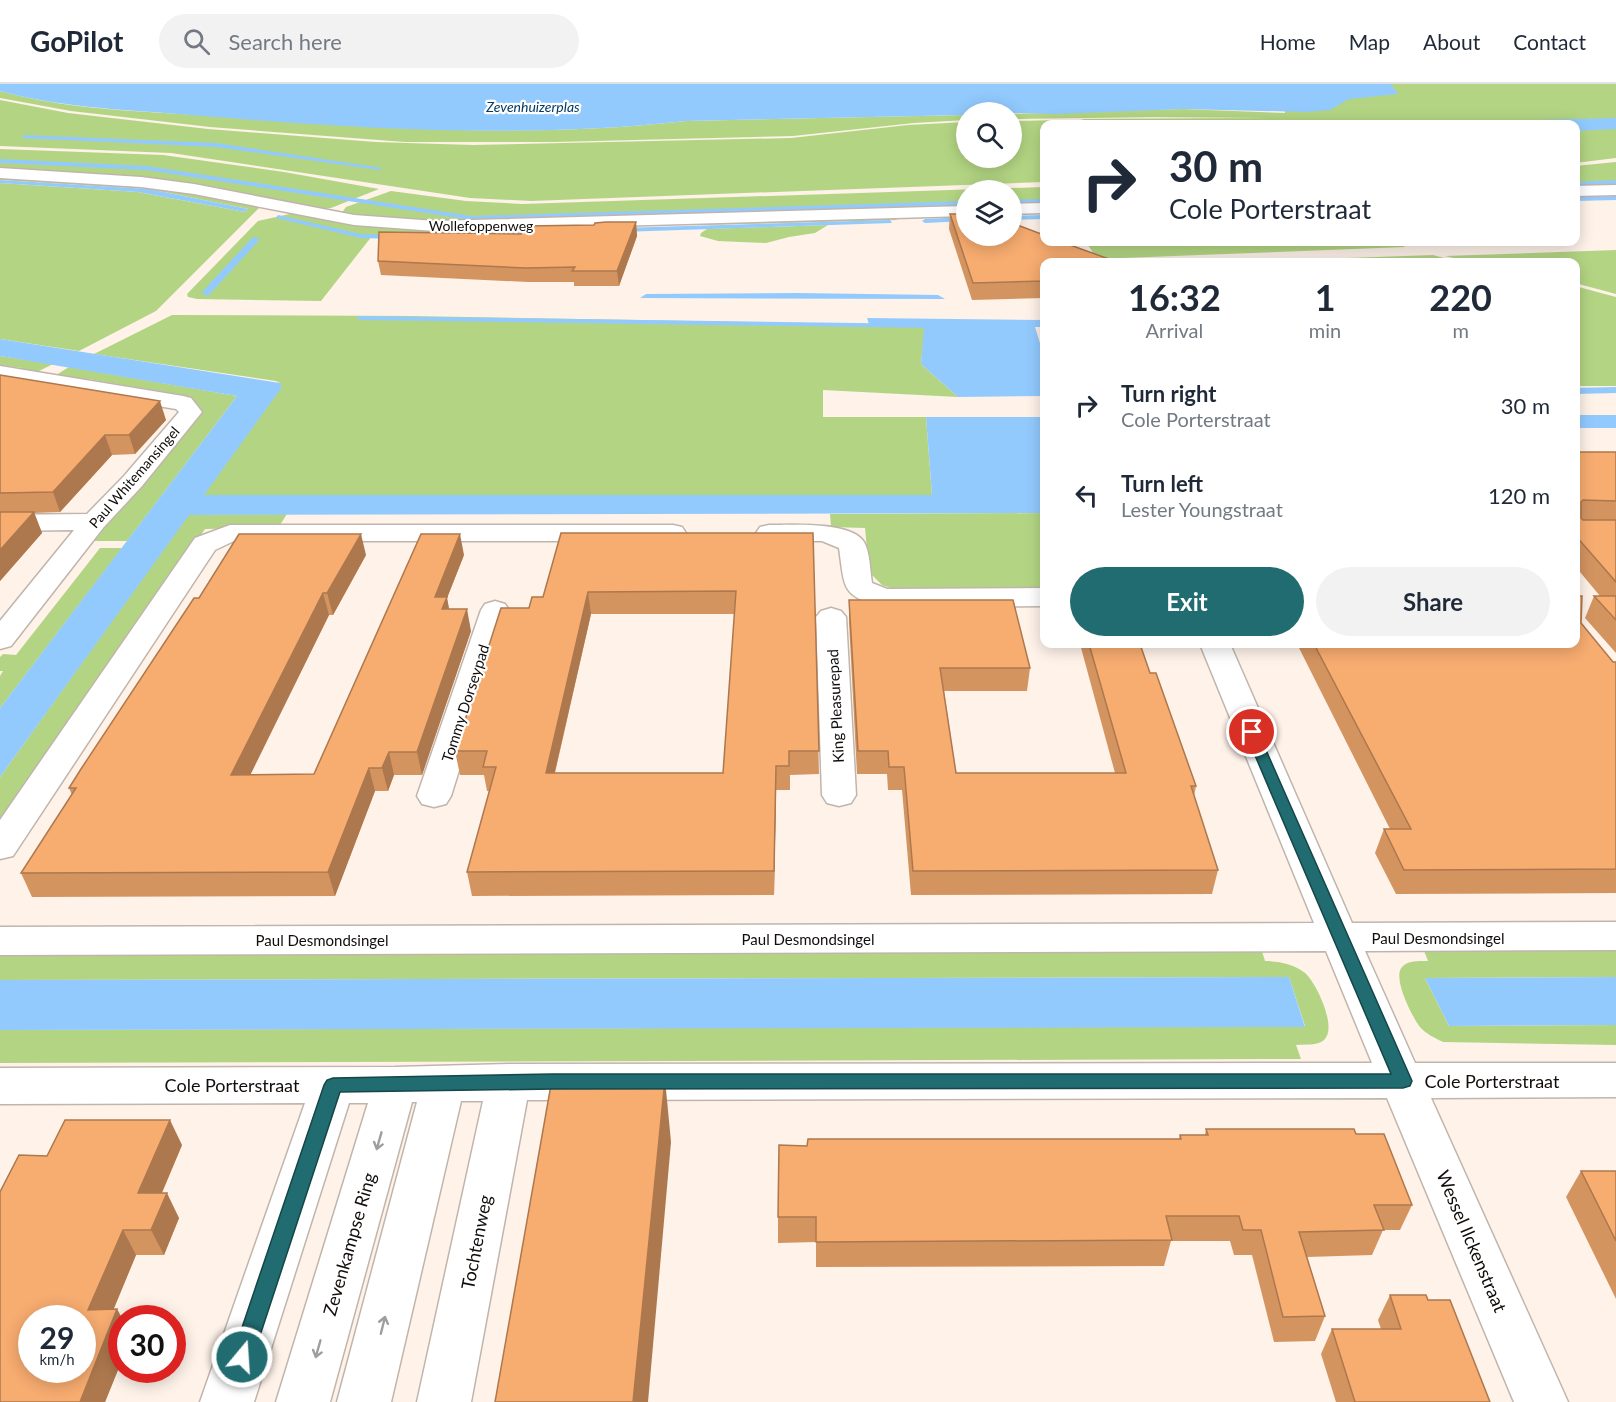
<!DOCTYPE html>
<html lang="en">
<head>
<meta charset="utf-8">
<style>
	body { margin:0; font-family:Lato,sans-serif; background:#f2f2f3; color:#1f2937; height:100vh; display:flex; flex-direction:column; font-size:22px; white-space:nowrap }
	* { box-sizing:border-box; margin:0 }
	p { font-size:20px; color:#747a83 }
	.icon { flex:none; width:33px; height:33px; fill:none; stroke:currentColor; stroke-width:2; stroke-linecap:round; stroke-linejoin:round }
	.map { position:relative; flex:1; overflow:hidden }
	.details { position:absolute; left:1040px; top:174px; width:540px; height:390px; display:flex; flex-direction:column; background:#fff; border-radius:12px; box-shadow:0 3px 15px #0003 }
	.details>* { flex:none }
	.guide { position:absolute; left:1040px; top:36px; width:540px; height:126px; border-radius:12px; box-shadow:0 3px 15px #0003; background:#fff; color:#1f2937; overflow:hidden }
	.controls { position:absolute; left:956px; top:18px; display:grid; gap:12px }
	.controls a { display:grid; place-items:center; width:66px; height:66px; border-radius:50%; background:#fff; box-shadow:0 3px 15px #0003; font-size:30px }
	.speed { position:absolute; left:18px; top:1221px; display:flex; gap:12px; font-size:30px; font-weight:700; text-align:center }
	.speed>* { display:grid; place-content:center; width:78px; height:78px; border-radius:50%; background:#fff; box-shadow:0 3px 15px #0003; line-height:1 }
	.speed small { font-size:15px; font-weight:400 }
	.speed .limit { border:9px solid #d22; background:#fff; color:#111 }
	.pin { position:absolute; display:grid; place-items:center; width:51px; height:51px; color:#fff; margin:-26px; border:3px solid #fff; border-radius:50%; box-shadow:0 2px 6px #0007 }
	.me { position:absolute; width:66px; margin:-33px; rotate:18deg; stroke-linejoin:round; filter:drop-shadow(0 0 4px #0008) }
	.turn { display:flex; align-items:center; gap:21px; height:126px; padding:0 30px; font-size:27px }
	.turn .icon { width:78px; height:78px; stroke-width:2.5 }
	.turn b { display:block; font-size:42px; line-height:51px }
	.eta { display:flex; justify-content:space-evenly; align-items:center; height:102px; text-align:center }
	.eta b { font-size:36px; font-weight:700; line-height:42px }
	.action { display:flex; gap:12px; margin-top:auto; padding:12px 30px }
	.action a { flex:1; height:69px; border-radius:36px; background:#206c70; color:#fff; font-size:24px; font-weight:700; line-height:69px; text-align:center }
	.action a+a { background:#f2f2f3; color:#1f2937 }
	ul { padding:0; list-style:none }
	li { display:flex; align-items:center; gap:18px; height:90px; padding:0 30px }
	li div { flex:1 }
	li b { display:block; font-size:22px }
	li em { font-style:normal }
	header { display:flex; align-items:center; gap:36px; box-sizing:border-box; height:84px; padding:0 30px; background:#fff; border-bottom:2px solid #e0e1e3 }
	header strong { font-size:28px }
	nav { display:flex; gap:33px; margin-inline-start:auto; font-size:21px }
	.search { width:420px; height:54px; background:#f2f2f3; display:flex; align-items:center; gap:15px; box-sizing:border-box; padding:0 21px; border-radius:33px; color:#747a83; font-size:22px }
	.map>svg:first-child { display:block }
	.green { fill:#b3d583 }
	.water { fill:#92cafe }
	.lines { fill:none; stroke-linecap:round; stroke-linejoin:round }
	.stream { fill:#92cafe; fill-rule:evenodd }
	.minor-casing { stroke:#c0b5ac; stroke-width:3 }
	.minor { fill:#fff; fill-rule:evenodd }
	.wall { fill:#d49460; fill-rule:evenodd }
	.shaded-wall { fill:#ad784e }
	.building { fill:#f7ac70; stroke:#ad784e; stroke-width:1.5; fill-rule:evenodd }
	.oneway { stroke:#a09e9d }
	.route { fill:#206c70; stroke:#154649; stroke-width:1.5 }
	.labels { text-anchor:middle; dominant-baseline:central; stroke-width:4.5; stroke-linejoin:round; paint-order:stroke }
	.far-water-label { font-size:14px; font-style:italic; fill:#023c64; stroke:#fff }
	.far-street-label { font-size:14px; fill:#110d0b; stroke:#fff }
	.street-label { font-size:15px; fill:#110d0b; stroke:#fff }
	.near-street-label { font-size:18px; fill:#110d0b; stroke:#fff }
</style>
</head>
<body>
<header>
<strong>GoPilot</strong>
<div class="search"><svg class="icon" aria-label="search" viewBox="0 0 24 24"><circle cx="10" cy="10" r="6"/><path d="M15 15l6 6"/></svg>Search here</div>
<nav><a>Home</a><a>Map</a><a>About</a><a>Contact</a></nav>
</header>
<div class="map">
<svg width="1616" height="1318" viewBox="0 0 1616 1318">
	<rect width="100%" height="100%" fill="#fef2e9"/>
	<g class="green">
		<polygon points="1280,0 1616,0 1616,74 1575,79 1575,40 1044,40 1044,98 531,117 470,114 171,69 0,62 0,16 68,29 208,45 375,58 473,61 791,54 908,41 966,38 966,74 1011,74 1011,37 1061,36 1076,40 1076,37 1084,35 1286,34 1153,33 1011,35 1011,30 1183,25 1285,29"/>
		<path d="M0 7C68 26 142 27 212 32 369 44 529 55 686 37L966 31V36L914 39 793 52 555 58H405L210 43 71 27 0 14Z"/>
		<polygon points="0,65 163,71 284,88 379,105 331,124 318,125 199,103 0,86"/>
		<polygon points="1616,78 1616,103 1575,104 1575,82"/>
		<polygon points="0,92 155,103 261,122 156,227 79,267 0,255 0,99 138,108 245,128 248,125 149,105 0,96"/>
		<polygon points="1044,103 1044,121 1011,122 1011,106 966,106 966,124 578,136 413,137 341,130 346,123 391,107 466,117 522,120"/>
		<polygon points="294,129 480,145 486,148 485,150 372,152 321,217 197,215 188,213 187,210 258,137"/>
		<polygon points="889,133 898,136 703,141 706,139"/>
		<polygon points="828,141 815,149 789,153 766,159 718,157 700,152 701,149 707,145"/>
		<polygon points="1086,158 1399,158 1405,163 1097,175"/>
		<polygon points="1616,166 1616,210 1575,199 1575,178 1472,178 1445,172"/>
		<polygon points="1433,171 1459,178 1235,178"/>
		<polygon points="1575,202 1616,213 1616,302 1575,302"/>
		<polygon points="172,231 410,232 925,241 921,280 958,313 823,306 823,333 926,333 932,411 203,411 281,303 280,299 276,297 94,270"/>
		<polygon points="0,272 53,280 37,288 23,288 22,284 0,281"/>
		<polygon points="69,283 237,312 127,457 94,457 198,328 199,323 191,314 182,311 88,295 78,297 56,291"/>
		<polygon points="1044,429 1044,507 896,506 882,501 869,488 865,444 831,443 830,430"/>
		<polygon points="287,430 278,444 205,445 0,743 0,693 188,431"/>
		<polygon points="100,464 122,464 0,624 0,592 3,587 0,587 0,573 3,570 16,571"/>
		<path d="M1616 863V893L1425 894 1449 942 1616 941V961L1443 958C1435 954 1426 950 1420 943 1412 933 1392 893 1402 883 1408 876 1420 877 1428 877L1423 864Z"/>
		<path d="M1261 864 1265 877C1279 877 1294 880 1305 889 1316 898 1338 944 1324 956 1317 962 1305 960 1296 961L1301 975 0 979V946L1305 942 1289 893 0 896V867Z"/>
	</g>
	<g class="water">
		<path d="M0 0H1391L1398 10 1349 15 1330 26 1307 28 1183 25 1055 30 966 28V31L686 37C527 55 363 45 203 32 136 26 65 25 0 7Z"/>
		<polygon points="1616,34 1616,45 1575,47 1575,40 1382,40"/>
		<polygon points="0,96 149,105 248,125 245,128 138,108 0,99"/>
		<polygon points="796,209 938,211 945,215 640,214 646,210"/>
		<polygon points="867,234 1044,236 1044,243 1035,243 1044,272 1044,312 958,313 921,280 924,242 869,240"/>
		<polygon points="0,255 280,299 282,303 204,411 932,411 926,333 1044,333 1044,429 189,431 0,693 0,624 237,312 0,272"/>
		<rect x="1575" y="331" width="41" height="13"/>
		<polygon points="1289,893 1305,943 0,946 0,896"/>
		<polygon points="1616,893 1616,941 1449,942 1425,894"/>
	</g>
	<g class="lines">
		<g class="stream">
			<polygon points="24,51 216,59 382,84 379,86 216,63 22,54"/>
			<polygon points="0,75 146,82 472,132 966,117 966,121 472,136 146,86 0,79"/>
			<polygon points="1616,96 1616,100 1575,102 1575,98"/>
			<polygon points="1616,112 1616,116 1575,117 1575,113"/>
			<polygon points="1044,115 1044,119 1011,120 1011,116"/>
			<polygon points="278,131 361,150 397,151 401,153 397,155 361,154 276,134"/>
			<polygon points="1044,131 1044,135 1011,136 1011,132"/>
			<polygon points="966,133 966,137 925,139 922,137 925,135"/>
			<polygon points="890,136 892,139 620,148 616,146 620,144"/>
			<polygon points="538,147 541,147 541,151 476,153 472,151 476,149"/>
			<polygon points="253,153 260,155 209,211 203,211 203,207"/>
			<polygon points="358,232 932,240 936,242 932,244 361,236 357,234"/>
			<polygon points="1616,303 1616,309 1575,310 1575,304"/>
		</g>
		<g class="minor-casing">
			<g id="minor">
				<polygon points="0,84 141,93 194,100 354,131 435,137 966,122 966,132 435,147 354,141 194,110 141,103 0,94"/>
				<polygon points="1616,101 1616,111 1575,112 1575,102"/>
				<polygon points="1044,119 1044,129 1011,130 1011,120"/>
				<polygon points="0,282 183,312 191,314 202,328 142,402 103,444 11,562 0,565 0,537 74,446 0,447 0,431 87,430 124,392 179,328 176,325 0,296"/>
				<polygon points="230,441 673,441 682,443 686,449 682,455 673,457 234,457 215,466 13,772 0,775 0,736 195,454"/>
				<path d="M769 441C791 441 851 437 864 458 870 468 870 487 872 499L887 505 1044 504V522L884 523C841 512 845 505 839 464L822 457H769L760 455 756 449 760 443Z"/>
				<polygon points="495,517 505,520 509,526 451,712 446,720 434,723 422,720 417,712 481,526 485,520"/>
				<polygon points="831,524 841,527 846,533 856,711 851,719 839,722 827,719 822,711 816,533 821,527"/>
				<polygon points="1200,560 1230,560 1352,839 1616,838 1616,866 1365,867 1415,979 1616,979 1616,1013 1431,1014 1568,1318 1514,1318 1387,1014 527,1016 471,1318 417,1318 483,1017 461,1017 391,1318 337,1318 417,1018 412,1018 330,1318 276,1318 368,1019 349,1019 254,1318 200,1318 305,1019 0,1020 0,984 395,983 509,980 1372,979 1326,867 0,871 0,843 1314,839"/>
			</g>
		</g>
		<use href="#minor" class="minor"/>
	</g>
	<g class="wall">
		<polygon points="950,130 1020,142 1044,178 1044,214 972,216 949,145"/>
		<polygon points="636,138 637,152 619,202 574,202 574,198 528,198 381,191 378,177 521,150 594,141"/>
		<polygon points="0,291 166,336 135,370 112,371 60,428 34,429 42,449 0,497"/>
		<polygon points="1575,368 1616,368 1616,569 1585,534 1594,512 1600,512 1575,482"/>
		<path d="M813 449 819 690 790 691V706H776L774 811 472 812 467 788 490 707H487L484 691H460L455 667 529 524 543 513ZM591 530H735L723 689H555Z"/>
		<polygon points="366,471 333,531 329,531 250,690 314,690 464,471 447,514 449,525 471,547 422,691 394,691 388,707 375,707 335,812 32,813 21,789 72,711 69,704 199,514"/>
		<polygon points="849,516 1030,584 1027,607 944,607 956,689 1115,689 1080,560 1140,560 1150,589 1196,702 1194,712 1218,786 1212,810 911,811 902,706 888,706 887,690 857,690 849,538"/>
		<polygon points="1581,539 1613,578 1616,578 1616,809 1396,810 1375,769 1384,745 1390,745 1297,560 1575,560"/>
		<polygon points="1206,1045 1356,1050 1412,1121 1400,1146 1383,1146 1372,1171 1307,1173 1325,1232 1315,1257 1274,1258 1252,1171 1234,1171 1230,1157 1171,1157 1164,1182 816,1183 816,1158 778,1159 778,1133 807,1062 1179,1055 1180,1051 1205,1051"/>
		<polygon points="182,1061 162,1109 179,1134 164,1171 136,1171 113,1226 122,1276 105,1318 0,1318 47,1072"/>
		<polygon points="1581,1087 1616,1087 1616,1215 1566,1113"/>
		<polygon points="1390,1211 1490,1318 1336,1318 1321,1270 1332,1245 1381,1245 1378,1236"/>
	</g>
	<g class="shaded-wall">
		<polygon points="636,138 637,152 619,202 617,187"/>
		<polygon points="160,317 166,336 135,370 129,351"/>
		<polygon points="105,351 112,371 60,428 53,408"/>
		<polygon points="34,428 42,449 0,497 0,466"/>
		<polygon points="361,450 366,471 333,531 327,509"/>
		<polygon points="460,450 464,471 447,514 451,535 447,547 435,513"/>
		<polygon points="588,508 591,530 549,713 546,689"/>
		<polygon points="323,509 329,531 239,714 231,691"/>
		<polygon points="467,525 471,547 422,691 417,668"/>
		<polygon points="389,668 394,691 388,707 382,684"/>
		<polygon points="776,682 776,706 774,811 774,787"/>
		<polygon points="369,684 375,707 335,812 328,788"/>
		<polygon points="665,995 671,1058 648,1318 633,1318"/>
		<polygon points="170,1036 182,1061 151,1134 138,1109"/>
		<polygon points="167,1109 179,1134 164,1171 151,1146"/>
		<polygon points="123,1146 136,1171 103,1251 88,1226"/>
		<polygon points="117,1225 122,1234 122,1276 105,1318 80,1318"/>
	</g>
	<g class="building">
		<polygon points="950,130 966,130 966,152 1011,152 1011,135 1020,142 1044,151 1044,158 1062,158 1117,178 1044,178 1044,197 973,199"/>
		<polygon points="606,138 636,138 617,187 572,187 575,183 526,184 378,177 379,148 521,150 524,142 594,141 595,139"/>
		<polygon points="0,291 160,317 129,351 105,351 53,408 0,409"/>
		<polygon points="1575,368 1616,368 1616,417 1583,416 1581,418 1581,434 1583,436 1616,436 1616,498 1575,451"/>
		<polygon points="0,428 34,428 0,466"/>
		<path d="M561 449H813L819 667H789V682H776L774 787 467 788 496 683H483L487 667H455L501 524H529L532 513H543ZM736 507 723 689H546L588 508Z"/>
		<polygon points="239,450 361,450 327,509 323,509 231,691 314,690 421,450 460,450 435,513 447,513 442,525 467,525 417,668 389,668 382,684 369,684 328,788 21,789 76,704 69,704 81,685 194,514 199,514"/>
		<polygon points="1575,512 1582,512 1581,539 1613,578 1616,578 1616,785 1404,786 1384,745 1411,745 1314,560 1575,560"/>
		<polygon points="1594,512 1616,512 1616,536"/>
		<polygon points="849,516 1013,516 1030,584 940,584 956,689 1126,689 1089,560 1140,560 1150,589 1156,589 1196,702 1191,702 1218,786 913,787 904,683 889,683 888,667 858,667"/>
		<polygon points="552,995 665,995 633,1318 495,1318"/>
		<path d="M65 1036H170L138 1109H167L151 1146H123L88 1226 117 1225 80 1318H0V1108L19 1071 47 1072ZM32 1234H82V1286H32Z"/>
		<polygon points="1206,1045 1354,1045 1356,1050 1384,1050 1412,1121 1374,1121 1384,1146 1299,1148 1325,1232 1283,1233 1261,1146 1243,1146 1239,1132 1166,1132 1172,1156 816,1158 816,1133 778,1133 779,1061 807,1062 808,1055 1181,1055 1180,1051 1208,1051"/>
		<polygon points="1581,1087 1616,1087 1616,1157"/>
		<polygon points="1390,1211 1426,1211 1428,1216 1450,1216 1490,1318 1355,1318 1332,1245 1401,1245"/>
	</g>
	<defs><path id="oneway-shaft" d="M-6 0H5M1.5-3L5.5 0L1.5 3" fill="none" stroke-width="1.6" stroke-linecap="round" stroke-linejoin="round" transform="scale(1.5)"/></defs>
	<g class="oneway">
		<use href="#oneway-shaft" transform="translate(379 1057) rotate(106)"/>
		<use href="#oneway-shaft" transform="translate(383 1241) rotate(-76)"/>
		<use href="#oneway-shaft" transform="translate(318 1265) rotate(106)"/>
	</g>
	<polygon class="route" points="1252,644 1258,648 1412,997 1410,1002 1403,1004 553,1005 340,1008 253,1273 250,1280 242,1283 235,1280 232,1273 324,1001 327,996 333,994 553,990 1391,990 1245,648"/>
	<g class="labels">
		<g class="far-water-label">
			<text x="533" y="22">Zevenhuizerplas</text>
		</g>
		<g class="far-street-label">
			<text x="481" y="141">Wollefoppenweg</text>
			<text transform="translate(134 393) rotate(-49)">Paul Whitemansingel</text>
		</g>
		<g class="street-label">
			<text transform="translate(465 619) rotate(-72)">Tommy Dorseypad</text>
			<text transform="translate(835 622) rotate(-93)">King Pleasurepad</text>
			<text x="1438" y="854">Paul Desmondsingel</text>
			<text x="808" y="855">Paul Desmondsingel</text>
			<text x="322" y="856">Paul Desmondsingel</text>
		</g>
		<g class="near-street-label">
			<text x="1492" y="997">Cole Porterstraat</text>
			<text x="232" y="1001">Cole Porterstraat</text>
			<text transform="translate(1472 1157) rotate(67)">Wessel Ilckenstraat</text>
			<text transform="translate(476 1158) rotate(-79)">Tochtenweg</text>
			<text transform="translate(349 1160) rotate(-74)">Zevenkampse Ring</text>
		</g>
	</g>
</svg>
<div class="controls">
<a><svg class="icon" aria-label="search" viewBox="0 0 24 24"><circle cx="10" cy="10" r="6"/><path d="M15 15l6 6"/></svg></a>
<a><svg class="icon" aria-label="layers" viewBox="0 0 24 24"><path d="M12 4l9 5-9 5-9-5zM3 14l9 5 9-5"/></svg></a>
</div>
<div class="speed"><div>29<small>km/h</small></div><div class="limit">30</div></div>
<div class="pin" style="left:1252px;top:648px;background:#d93025"><svg class="icon" aria-label="arrive" viewBox="0 0 24 24"><path d="M6 21V4h12l-3 4 3 4H6"/></svg></div>
<svg class="me" style="left:242px;top:1273px" viewBox="-20 -20 40 40"><circle r="17" fill="#206c70" stroke="#fff" stroke-width="3"/><path d="M0-11L8 9 0 5-8 9z" fill="#fff"/></svg>
<div class="guide">
<div class="turn"><svg class="icon" aria-label="right" viewBox="0 0 24 24"><path d="M7 20v-9h11M14 6l5 5-5 5"/></svg><div><b>30 m</b>Cole Porterstraat</div></div>
</div>
<section class="details">
<div class="eta">
<div><b>16:32</b><p>Arrival</p></div>
<div><b>1</b><p>min</p></div>
<div><b>220</b><p>m</p></div>
</div>
<ul>
<li><svg class="icon" aria-label="right" viewBox="0 0 24 24"><path d="M7 20v-9h11M14 6l5 5-5 5"/></svg><div><b>Turn right</b><p>Cole Porterstraat</p></div><em>30 m</em></li>
<li><svg class="icon" aria-label="left" viewBox="0 0 24 24"><path d="M17 20v-9H6M10 6l-5 5 5 5"/></svg><div><b>Turn left</b><p>Lester Youngstraat</p></div><em>120 m</em></li>
</ul>
<div class="action"><a>Exit</a><a>Share</a></div>
</section>
</div>
</body>
</html>
